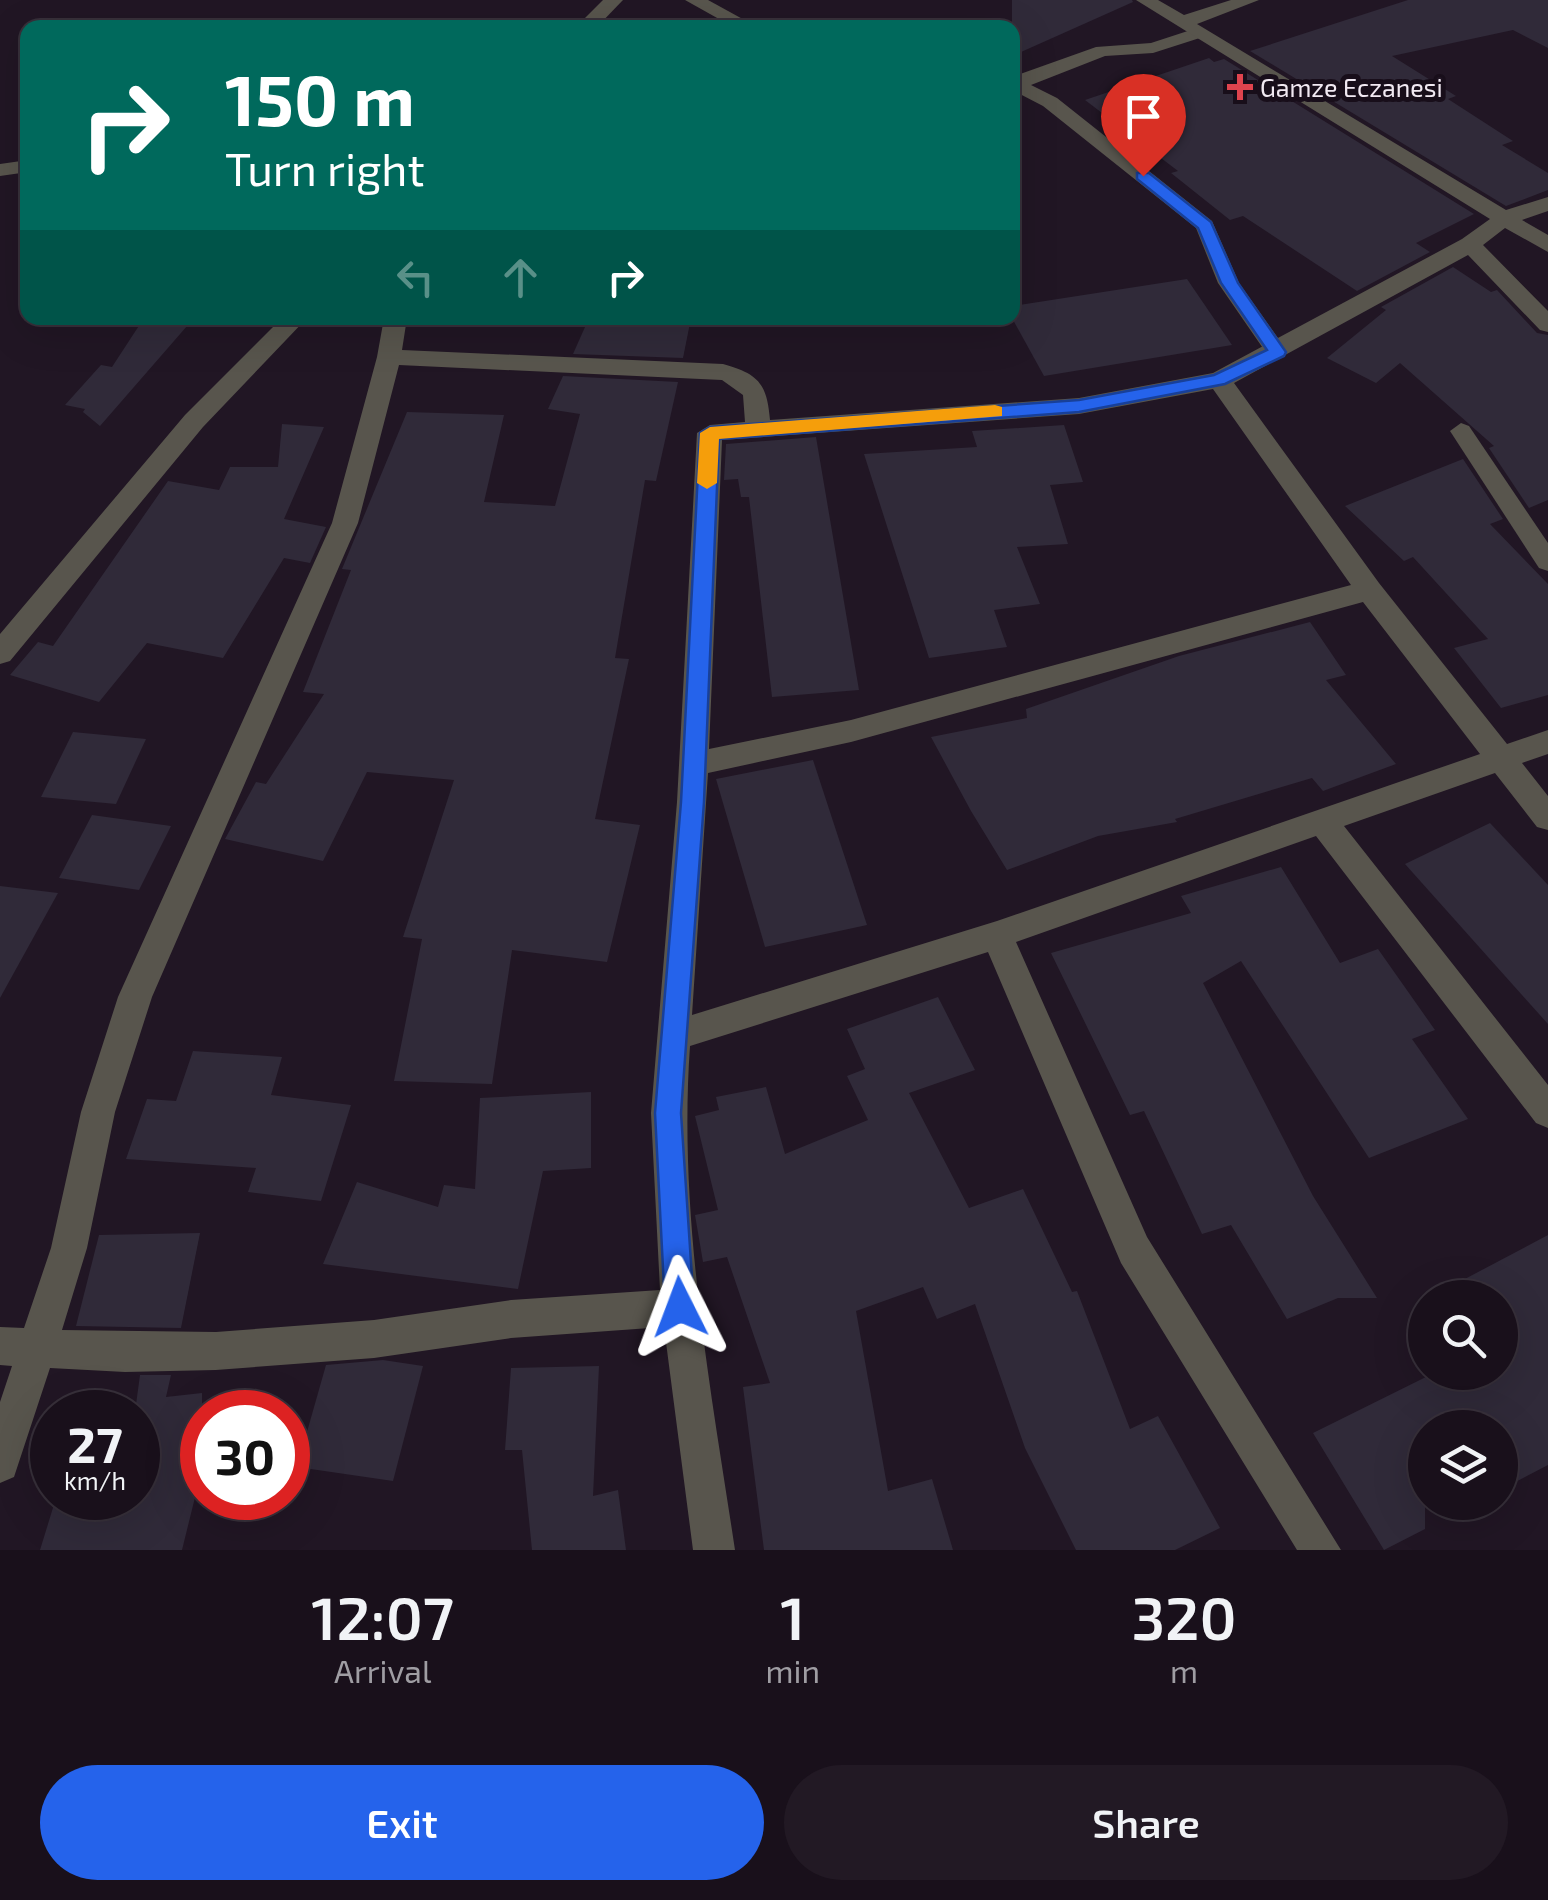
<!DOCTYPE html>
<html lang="en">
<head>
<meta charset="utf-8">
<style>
	body { margin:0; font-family:"Exo 2",sans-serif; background:#221924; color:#f1f3f6; height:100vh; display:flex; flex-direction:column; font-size:38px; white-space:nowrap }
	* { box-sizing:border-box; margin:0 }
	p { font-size:32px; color:#9f9da3 }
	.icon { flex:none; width:55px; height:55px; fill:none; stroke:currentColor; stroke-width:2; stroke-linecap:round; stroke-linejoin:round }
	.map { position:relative; height:1550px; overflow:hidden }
	.side { display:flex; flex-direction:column; background:#19101b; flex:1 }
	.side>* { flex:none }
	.banner { position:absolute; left:20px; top:20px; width:1000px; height:305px; border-radius:20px; box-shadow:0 10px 40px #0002,0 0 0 2px #37303a; background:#00695c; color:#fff; overflow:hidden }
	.controls { position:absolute; left:1408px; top:1280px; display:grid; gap:20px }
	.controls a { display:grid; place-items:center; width:110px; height:110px; border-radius:50%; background:#19101b; box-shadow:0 10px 40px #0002,0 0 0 2px #37303a; font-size:50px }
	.speed { position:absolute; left:30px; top:1390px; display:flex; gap:20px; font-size:50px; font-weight:700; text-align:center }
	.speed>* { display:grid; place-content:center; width:130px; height:130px; border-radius:50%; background:#19101b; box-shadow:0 10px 40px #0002,0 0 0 2px #37303a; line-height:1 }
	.speed small { font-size:25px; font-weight:400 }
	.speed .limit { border:15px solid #d22; background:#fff; color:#111 }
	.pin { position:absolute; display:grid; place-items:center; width:85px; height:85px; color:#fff; margin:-102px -42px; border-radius:50% 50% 50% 0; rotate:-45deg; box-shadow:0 0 10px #0007 }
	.pin .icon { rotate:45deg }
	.me { position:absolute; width:110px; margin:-55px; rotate:357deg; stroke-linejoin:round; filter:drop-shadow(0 0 8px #0008) }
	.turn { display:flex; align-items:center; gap:35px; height:210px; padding:0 40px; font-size:45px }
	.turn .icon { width:130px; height:130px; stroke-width:2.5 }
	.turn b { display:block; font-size:70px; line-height:85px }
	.lanes { display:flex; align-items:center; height:95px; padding:0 40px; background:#0003; justify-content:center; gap:50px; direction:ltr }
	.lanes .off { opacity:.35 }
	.eta { display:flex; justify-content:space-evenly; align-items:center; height:170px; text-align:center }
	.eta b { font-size:60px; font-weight:600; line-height:70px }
	.action { display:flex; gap:20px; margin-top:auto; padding:20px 40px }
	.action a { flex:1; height:115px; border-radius:60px; background:#2563eb; color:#fff; font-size:40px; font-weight:600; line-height:115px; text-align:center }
	.action a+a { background:#221924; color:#f1f3f6 }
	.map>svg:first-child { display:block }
	.building { fill:#302a39 }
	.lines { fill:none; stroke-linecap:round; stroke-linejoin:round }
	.lane { fill:#58554d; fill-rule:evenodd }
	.street { fill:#58554d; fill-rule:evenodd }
	.route { fill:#2563eb; stroke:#184099; stroke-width:2.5 }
	.slow { fill:#f59e0b }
	.health-dot { fill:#e0444e; stroke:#180e1a; stroke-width:4 }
	.labels { text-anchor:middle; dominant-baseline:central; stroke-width:10; stroke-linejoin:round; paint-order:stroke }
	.far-poi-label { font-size:25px; fill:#f1e9f2; stroke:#180e1a; text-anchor:start }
</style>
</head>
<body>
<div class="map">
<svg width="1548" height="1550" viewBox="0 0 1548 1550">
	<rect width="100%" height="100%" fill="#211624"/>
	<g class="building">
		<polygon points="1012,0 1132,0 1133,2 1012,56"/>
		<polygon points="1408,0 1548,0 1548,48 1513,30 1392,56 1456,96 1448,99 1513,141 1502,145 1548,173 1548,190 1506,206 1250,51"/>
		<polygon points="1209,58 1214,62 1224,59 1474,214 1416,243 1430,252 1357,291 1243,216 1230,220 1171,173 1178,171 1085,100"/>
		<polygon points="1453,267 1491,292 1497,290 1537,333 1548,335 1548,500 1529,508 1489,448 1494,446 1400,363 1376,383 1327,358 1386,310 1381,307"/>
		<polygon points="1187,279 1232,345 1044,376 1012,318 1012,306"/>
		<polygon points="144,318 194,318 100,426 83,412 85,409 65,405 101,365 112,367"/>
		<polygon points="589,318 691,318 683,358 573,354"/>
		<polygon points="563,376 678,382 656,481 645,480 615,658 629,659 595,819 640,825 607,962 512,950 492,1084 394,1081 422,939 403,937 454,780 367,772 323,861 225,839 256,782 266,784 324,694 303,692 351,570 342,569 407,412 504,415 484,502 555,506 580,414 548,409"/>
		<polygon points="282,424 324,427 284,519 326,527 310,563 284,558 223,658 147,643 99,702 10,675 38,642 53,646 168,481 219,490 230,467 278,467"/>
		<polygon points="1064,425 1083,482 1050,485 1068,544 1017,547 1040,604 994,610 1007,647 929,658 864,454 977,447 972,431"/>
		<polygon points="816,437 859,690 772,697 749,497 741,497 738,479 724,480 726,444"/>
		<polygon points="1463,459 1503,519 1490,524 1548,584 1548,695 1501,708 1454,648 1488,639 1413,557 1404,561 1345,506"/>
		<polygon points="1310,622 1346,675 1326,680 1396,764 1323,791 1312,778 1175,819 1177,822 1098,836 1007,870 971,811 931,737 1027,718 1026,709 1179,656"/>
		<polygon points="73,732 146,739 116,804 41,797"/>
		<polygon points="813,760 867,925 765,947 716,779"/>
		<polygon points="92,815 171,826 139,890 59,878"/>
		<polygon points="1490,823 1548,885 1548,1024 1405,864"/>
		<polygon points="1281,867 1340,963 1378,949 1435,1030 1412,1039 1468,1119 1369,1158 1241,961 1203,983 1313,1196 1377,1298 1338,1298 1287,1319 1231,1225 1202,1234 1144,1111 1130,1115 1051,953 1191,913 1181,896"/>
		<polygon points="0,886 58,893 0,998"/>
		<polygon points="938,997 975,1070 909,1093 969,1208 1023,1189 1072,1292 1077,1291 1130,1429 1158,1416 1220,1528 1175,1550 1076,1550 1025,1448 975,1304 937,1319 923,1287 856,1311 888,1491 932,1479 953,1550 764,1550 743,1387 770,1383 727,1257 703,1262 695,1215 718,1210 695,1116 719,1110 716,1097 766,1087 785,1154 868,1120 847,1076 865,1069 847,1029"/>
		<polygon points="193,1051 282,1057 271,1095 351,1105 321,1201 248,1192 256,1168 126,1159 147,1099 176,1101"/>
		<polygon points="591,1092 591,1168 543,1171 518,1289 323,1264 357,1182 438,1207 444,1185 475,1189 480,1098"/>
		<polygon points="200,1233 181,1328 76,1326 99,1235"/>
		<polygon points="1548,1235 1548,1465 1500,1490 1500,1428 1425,1428 1425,1529 1384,1550 1313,1433 1436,1372 1500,1372 1500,1298 1429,1298"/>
		<polygon points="383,1360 423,1366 393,1481 297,1467 326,1365"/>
		<polygon points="599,1366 593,1496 618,1490 626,1550 532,1550 522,1450 505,1450 511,1368"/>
		<polygon points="140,1375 171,1375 166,1397 202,1393 202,1469 182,1550 40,1550 56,1498 138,1498 135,1412"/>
	</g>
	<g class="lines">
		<g class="lane">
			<polygon points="685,0 708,0 759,28 735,28"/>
			<polygon points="1200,27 1209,32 1206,36 1153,53 1105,56 1031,85 1057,98 1212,221 1239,283 1288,352 1277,359 1269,357 1218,283 1196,228 1043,106 1012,90 1012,77 1096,47 1151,43"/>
			<polygon points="28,160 28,172 0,176 0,164"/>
			<polygon points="1461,423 1469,426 1548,543 1548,571 1539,568 1450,431"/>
		</g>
		<g class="street">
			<polygon points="603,0 623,0 596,28 575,28"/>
			<path d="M1136 0H1158L1184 15 1231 0H1259L1197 24 1506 210 1548 197V211L1522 220 1548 235V252L1505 228 1483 245 1548 311V332L1540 330 1468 255 1234 383 1379 583 1507 744 1548 730V754L1522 763 1548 796V830L1537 827 1495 773 1344 826 1548 1085V1128L1536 1123 1316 836 1016 942 1147 1237 1341 1550H1297L1121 1263 988 952 690 1046C678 1215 710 1384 735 1550H693L664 1327 511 1338 374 1358 216 1370 125 1372 50 1368 14 1477 0 1483V1402L12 1366 0 1365V1327L24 1328 51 1248 81 1112 118 997 332 523 377 357 384 318H407L402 350 723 364C759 374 767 384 770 420L1079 398 1213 373 1462 239 1490 219ZM399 365 722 380 743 395 745 422 710 425 697 433 677 802 651 1113 660 1290 511 1300 374 1320 216 1332 62 1330 87 1248 115 1112 152 997 358 523ZM1213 389 1351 585 851 720 709 749 722 440 1079 414ZM1363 602 1480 754 997 921 692 1015 708 773 851 742Z"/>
			<polygon points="282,318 307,318 203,427 10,661 0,664 0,634 185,415"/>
		</g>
	</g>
	<polygon class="route" points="1137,173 1149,173 1211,222 1238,283 1286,352 1284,356 1225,384 1079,412 719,439 704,802 681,1113 694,1307 690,1317 680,1321 670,1317 665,1307 655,1113 681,802 700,433 710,427 1079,400 1214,375 1267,350 1221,283 1198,228 1137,179"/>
	<polygon class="slow" points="995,405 1002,407 1002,416 719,439 717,483 707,489 697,483 700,433 710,427"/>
	<path class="health-dot" d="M1235 72h10v10h10v10h-10v10h-10v-10h-10v-10h10z"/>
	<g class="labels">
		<g class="far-poi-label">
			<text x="1260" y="87">Gamze Eczanesi</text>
		</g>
	</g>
</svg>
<div class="controls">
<a><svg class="icon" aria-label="search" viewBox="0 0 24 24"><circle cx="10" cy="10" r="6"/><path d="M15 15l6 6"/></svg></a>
<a><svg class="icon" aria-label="layers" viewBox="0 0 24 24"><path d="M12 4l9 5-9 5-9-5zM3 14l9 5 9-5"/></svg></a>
</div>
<div class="speed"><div>27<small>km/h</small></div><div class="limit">30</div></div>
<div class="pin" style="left:1143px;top:176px;background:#d93025"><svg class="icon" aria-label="arrive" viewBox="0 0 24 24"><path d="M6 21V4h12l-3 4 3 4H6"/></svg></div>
<svg class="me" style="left:680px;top:1307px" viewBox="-20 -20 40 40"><path d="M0-17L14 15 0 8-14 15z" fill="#2563eb" stroke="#fff" stroke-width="4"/></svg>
<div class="banner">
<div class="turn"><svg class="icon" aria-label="right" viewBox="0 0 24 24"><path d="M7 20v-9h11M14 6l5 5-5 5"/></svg><div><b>150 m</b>Turn right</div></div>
<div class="lanes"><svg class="icon off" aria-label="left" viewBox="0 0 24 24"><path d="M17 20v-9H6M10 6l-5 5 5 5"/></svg><svg class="icon off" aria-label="ahead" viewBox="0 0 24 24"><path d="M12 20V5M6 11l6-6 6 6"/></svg><svg class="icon" aria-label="right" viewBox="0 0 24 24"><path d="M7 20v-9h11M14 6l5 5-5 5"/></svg></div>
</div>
</div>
<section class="side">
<div class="eta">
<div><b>12:07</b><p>Arrival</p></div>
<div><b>1</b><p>min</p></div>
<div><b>320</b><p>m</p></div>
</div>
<div class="action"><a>Exit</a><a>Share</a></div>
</section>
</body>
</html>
